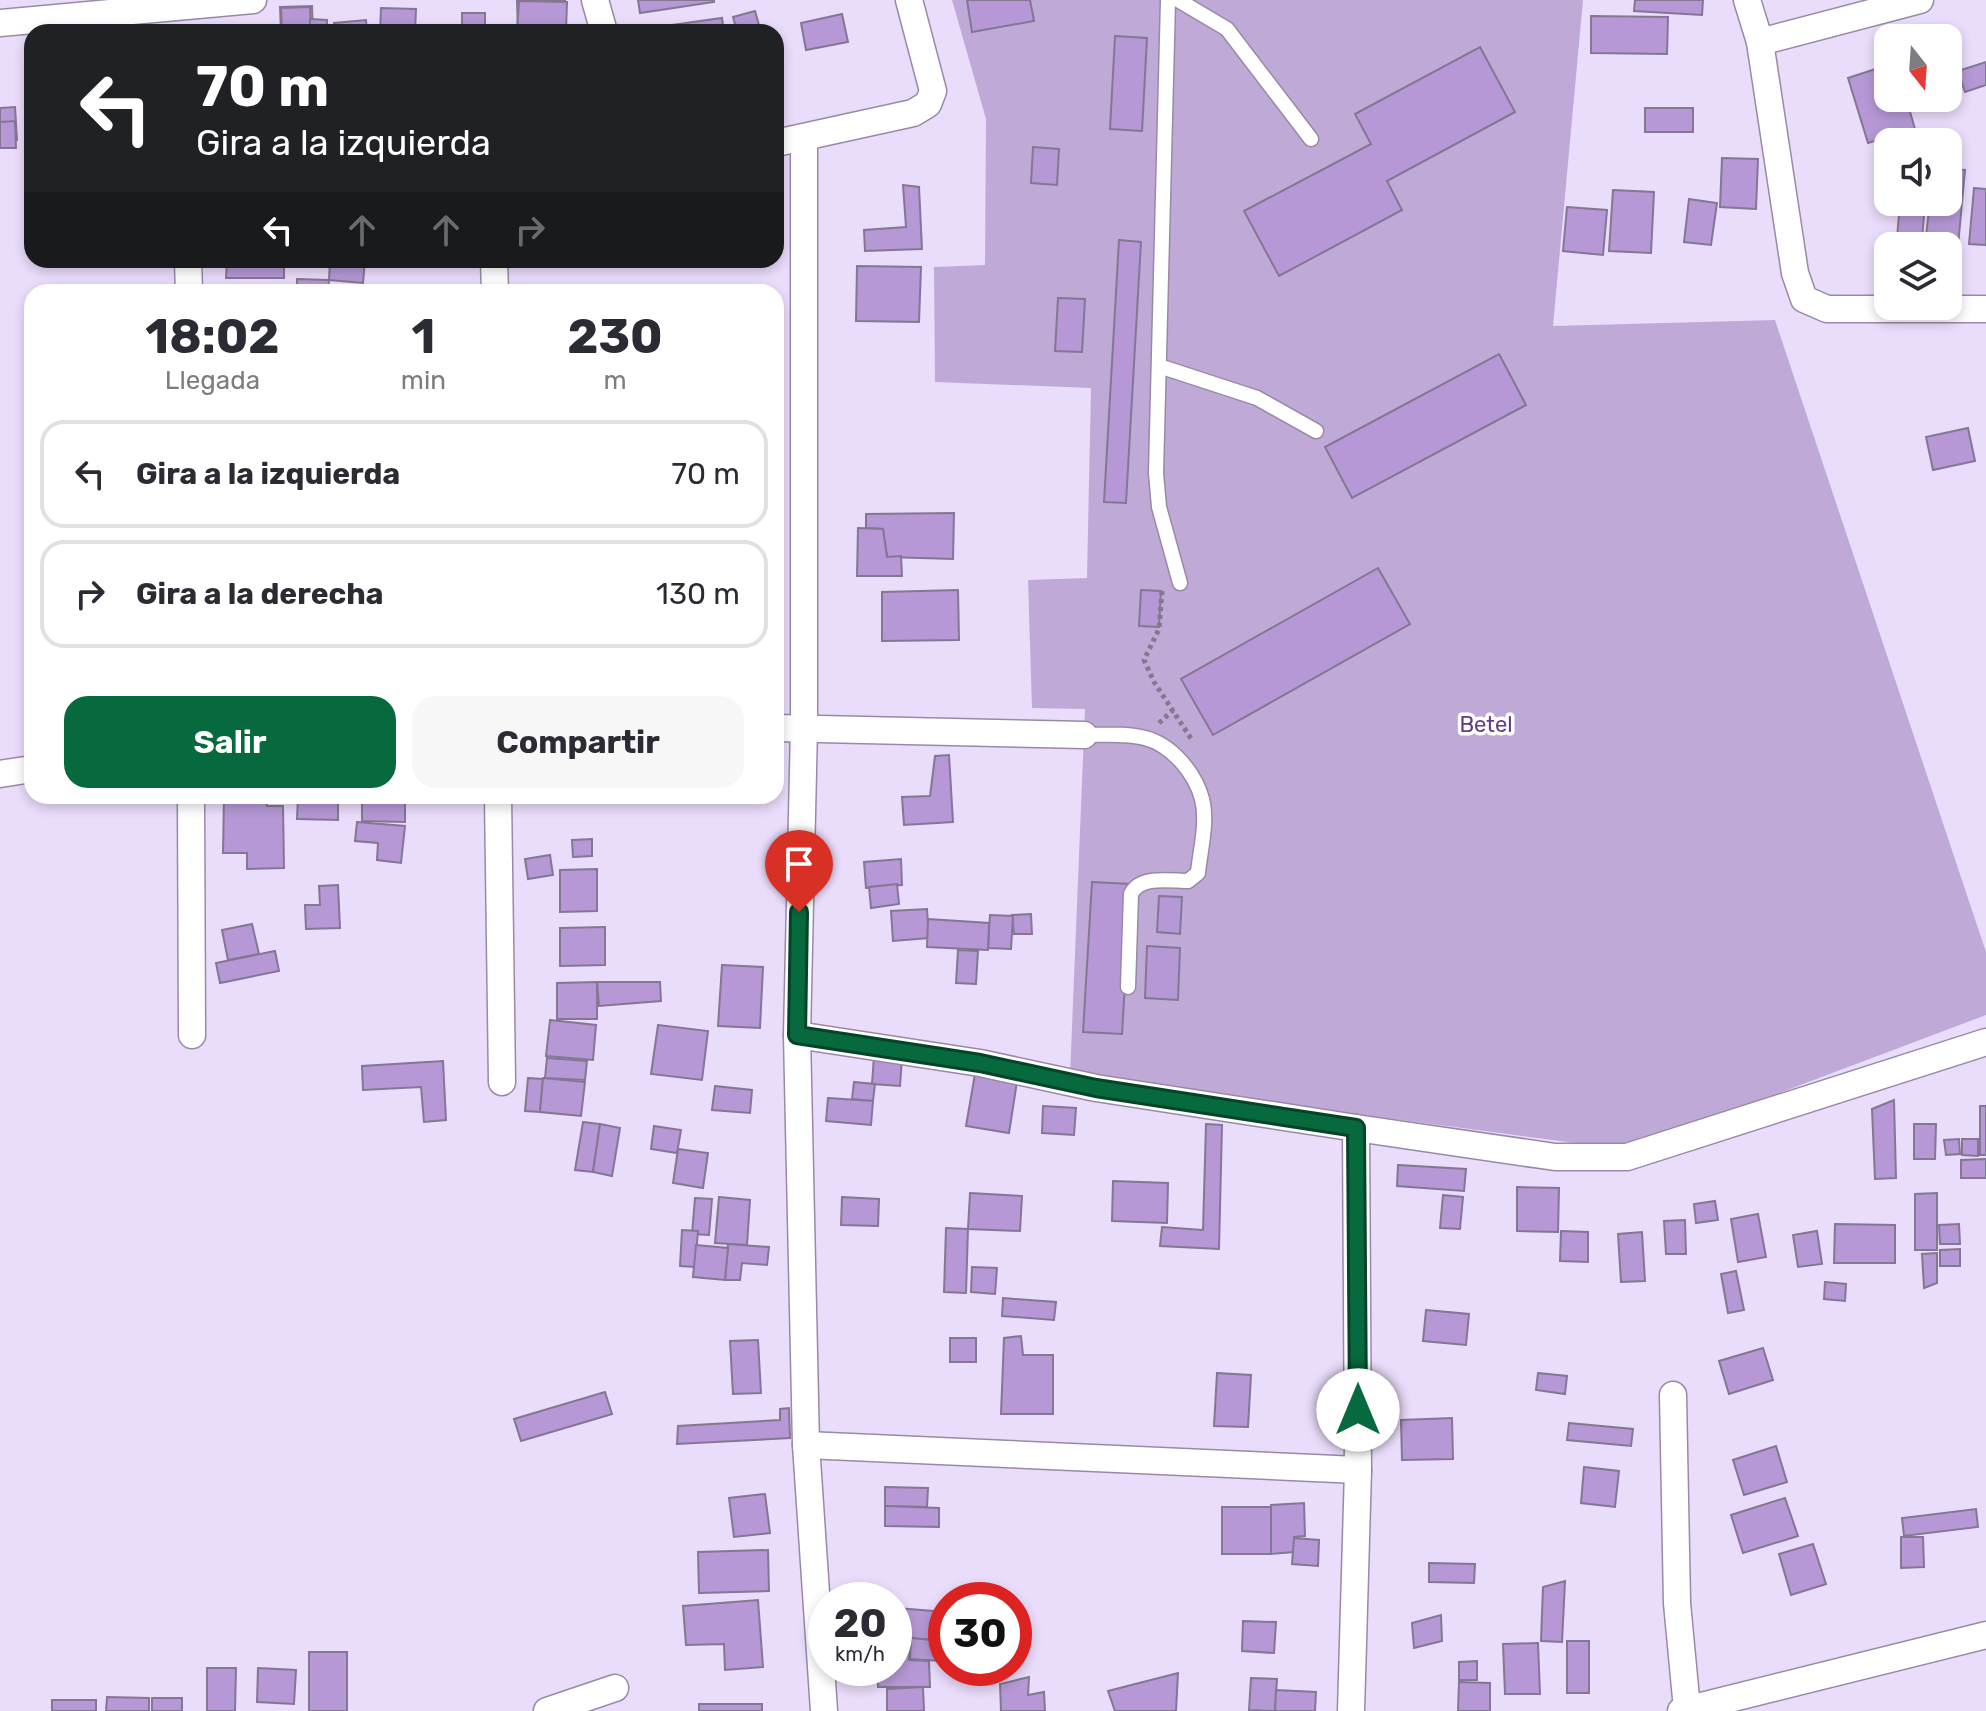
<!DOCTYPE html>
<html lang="es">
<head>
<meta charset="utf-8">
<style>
	body { margin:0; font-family:Rubik,sans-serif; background:#f7f7f7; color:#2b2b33; height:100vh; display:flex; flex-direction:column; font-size:30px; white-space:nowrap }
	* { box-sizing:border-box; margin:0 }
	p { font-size:26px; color:#7c7c81 }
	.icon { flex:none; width:44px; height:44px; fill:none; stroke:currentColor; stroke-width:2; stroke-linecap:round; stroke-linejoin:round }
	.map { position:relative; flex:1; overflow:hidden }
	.panel { position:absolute; left:24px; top:284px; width:760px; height:520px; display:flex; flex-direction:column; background:#fff; border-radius:24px; box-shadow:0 4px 12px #0003 }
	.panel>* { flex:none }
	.banner { position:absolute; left:24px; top:24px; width:760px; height:244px; border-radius:24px; box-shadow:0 4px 12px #0003; background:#202124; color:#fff; overflow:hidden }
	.needle { width:52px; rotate:163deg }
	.tools { position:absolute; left:1874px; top:24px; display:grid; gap:16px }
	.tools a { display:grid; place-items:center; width:88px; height:88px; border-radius:16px; background:#fff; box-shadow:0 4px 12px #0003; font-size:40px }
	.speed { position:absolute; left:808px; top:1582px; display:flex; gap:16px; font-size:40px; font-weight:700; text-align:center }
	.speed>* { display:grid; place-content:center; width:104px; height:104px; border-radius:50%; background:#fff; box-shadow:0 4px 12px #0003; line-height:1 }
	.speed small { font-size:20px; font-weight:400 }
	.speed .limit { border:12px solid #d22; background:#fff; color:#111 }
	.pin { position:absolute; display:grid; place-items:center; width:68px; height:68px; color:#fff; margin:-82px -34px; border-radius:50% 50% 50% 0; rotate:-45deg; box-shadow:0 0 8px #0007 }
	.pin .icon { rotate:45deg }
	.me { position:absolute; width:88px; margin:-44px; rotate:0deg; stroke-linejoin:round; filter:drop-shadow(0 0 6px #0008) }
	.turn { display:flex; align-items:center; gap:28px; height:168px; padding:0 40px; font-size:36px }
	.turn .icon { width:104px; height:104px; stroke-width:2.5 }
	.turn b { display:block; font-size:56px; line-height:68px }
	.lanes { display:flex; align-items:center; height:76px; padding:0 40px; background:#0003; justify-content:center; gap:40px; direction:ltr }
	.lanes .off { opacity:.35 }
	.eta { display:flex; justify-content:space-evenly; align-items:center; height:136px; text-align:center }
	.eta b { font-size:48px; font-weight:700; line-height:56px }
	.button { display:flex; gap:16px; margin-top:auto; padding:16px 40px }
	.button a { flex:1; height:92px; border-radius:24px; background:#07693e; color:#fff; font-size:32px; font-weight:700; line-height:92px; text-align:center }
	.button a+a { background:#f7f7f7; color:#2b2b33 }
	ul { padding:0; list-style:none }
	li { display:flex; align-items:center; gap:24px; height:108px; margin:0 16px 12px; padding:0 24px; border:4px solid #e1e1e2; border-radius:24px }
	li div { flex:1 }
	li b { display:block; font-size:30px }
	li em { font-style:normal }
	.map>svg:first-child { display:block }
	.green { fill:#bfaad7 }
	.building { fill:#b598d5; stroke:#847793; stroke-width:2 }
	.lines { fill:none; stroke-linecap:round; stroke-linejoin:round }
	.lane-casing { stroke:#988aa7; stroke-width:17 }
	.street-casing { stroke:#988aa7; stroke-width:29 }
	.path { stroke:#83798e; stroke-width:5; stroke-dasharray:4 4; stroke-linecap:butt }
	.lane { stroke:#fff; stroke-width:14 }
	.street { stroke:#fff; stroke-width:26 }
	.route-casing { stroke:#054428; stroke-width:20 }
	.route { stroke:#07693e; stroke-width:14 }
	.labels { text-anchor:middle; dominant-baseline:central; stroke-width:7; stroke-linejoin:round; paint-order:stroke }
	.park-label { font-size:22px; fill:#623b85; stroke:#fff }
</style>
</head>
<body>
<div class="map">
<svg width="1986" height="1711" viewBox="0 0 1986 1711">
	<rect width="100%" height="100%" fill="#eadcfb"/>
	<polygon class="green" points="952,0 1583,0 1553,326 1775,320 1986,952 1986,1015 1628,1150 1070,1076 1085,709 1032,708 1028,580 1087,578 1091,388 935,382 934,267 985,265 986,119"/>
	<g class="building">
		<polygon points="517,0 565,0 566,32 518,32"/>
		<polygon points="638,0 714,0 714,2 640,13"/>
		<polygon points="967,0 1030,0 1034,21 972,32"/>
		<polygon points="1635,0 1703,0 1702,15 1634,11"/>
		<polygon points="519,1 567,2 566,32 517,32"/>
		<polygon points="312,6 313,32 281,32 280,7"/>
		<polygon points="310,7 311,32 282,32 281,8"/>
		<polygon points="381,8 416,9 415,32 380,32"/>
		<polygon points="755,11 761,32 737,32 733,17"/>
		<polygon points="462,13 485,13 485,28 462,27"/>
		<polygon points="842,14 848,42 806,50 801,23"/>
		<polygon points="1591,16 1668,17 1667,54 1591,53"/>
		<polygon points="722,18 724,32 644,32 643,29"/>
		<polygon points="310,19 327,20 327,32 310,32"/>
		<polygon points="366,20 367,32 335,32 334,23"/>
		<polygon points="1115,36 1147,38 1142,131 1110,129"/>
		<polygon points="1480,47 1515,112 1387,181 1402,210 1279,276 1244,211 1371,144 1355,114"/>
		<polygon points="1986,62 1986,85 1965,92 1958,71"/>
		<polygon points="1888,65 1888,98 1906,98 1915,129 1868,143 1848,78"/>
		<polygon points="15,107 17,140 0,141 0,108"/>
		<rect x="1645" y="108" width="48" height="24"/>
		<polygon points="15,121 16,148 0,148 0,122"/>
		<polygon points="1033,147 1059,149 1057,185 1031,183"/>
		<polygon points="1722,158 1758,159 1756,209 1720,207"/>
		<polygon points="1948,169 1965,170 1958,246 1925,244 1930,202 1948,202"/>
		<polygon points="903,185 919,187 922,249 865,251 864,230 906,227"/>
		<polygon points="1974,188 1986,189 1986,245 1969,244"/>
		<polygon points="1613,190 1654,192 1651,253 1609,251"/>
		<polygon points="1689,199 1717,203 1711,245 1684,242"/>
		<polygon points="1900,202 1925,202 1922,241 1897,238"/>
		<polygon points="1567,207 1607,210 1603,255 1563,251"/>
		<polygon points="1119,240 1141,242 1126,503 1104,502"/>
		<polygon points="227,260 284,260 284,278 226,278"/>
		<polygon points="330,260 365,260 363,283 329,280"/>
		<polygon points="857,266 921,267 919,322 856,321"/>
		<polygon points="297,279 329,280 328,292 297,292"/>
		<polygon points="1058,298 1085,299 1082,352 1055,351"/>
		<polygon points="1499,354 1526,405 1352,498 1325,447"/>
		<polygon points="1968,428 1975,461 1933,470 1926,437"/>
		<polygon points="954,513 953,559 887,557 883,529 866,528 866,514"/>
		<polygon points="858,528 883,529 887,557 901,556 902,576 857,576"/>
		<polygon points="1378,568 1410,624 1213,735 1181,679"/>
		<polygon points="958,590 959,640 882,641 882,592"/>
		<polygon points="1141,590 1161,591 1159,627 1139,626"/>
		<polygon points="949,755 953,822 904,825 902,797 930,796 935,756"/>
		<polygon points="224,796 267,796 267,806 283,806 284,868 247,869 247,853 223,853"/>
		<polygon points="298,796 338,796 338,820 297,819"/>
		<polygon points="362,796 405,796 405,822 362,821"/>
		<polygon points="357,822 405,826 401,863 377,860 378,843 355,841"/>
		<polygon points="592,839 592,856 573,857 572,840"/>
		<polygon points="550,855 553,875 528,879 525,859"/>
		<polygon points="901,859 902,885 866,888 864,862"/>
		<polygon points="597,869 597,911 560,912 560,870"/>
		<polygon points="1092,882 1131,884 1122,1034 1083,1032"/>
		<polygon points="897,884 899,904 871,908 869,887"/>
		<polygon points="338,885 340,928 306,929 305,905 320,905 319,886"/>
		<polygon points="1159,896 1182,897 1180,934 1157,932"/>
		<polygon points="927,909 929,938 893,941 891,911"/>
		<polygon points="1031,914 1032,934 1014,934 1012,915"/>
		<polygon points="990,915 1013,916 1011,949 988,948"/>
		<polygon points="928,919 989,923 988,950 927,947"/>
		<polygon points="252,924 259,954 228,960 222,930"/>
		<polygon points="605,927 605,965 560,966 560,928"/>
		<polygon points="1147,946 1180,948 1178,1000 1145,998"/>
		<polygon points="958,950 978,951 976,984 956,983"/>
		<polygon points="275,951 279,971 220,983 216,963"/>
		<polygon points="722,965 763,967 760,1028 718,1026"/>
		<polygon points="597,982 660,982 661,1001 599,1006"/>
		<polygon points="597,982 597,1019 557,1019 557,983"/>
		<polygon points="550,1020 596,1025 593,1060 546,1056"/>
		<polygon points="658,1025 708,1031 702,1080 651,1074"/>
		<polygon points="874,1056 902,1058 900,1086 872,1084"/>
		<polygon points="547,1058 587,1061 585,1080 545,1078"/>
		<polygon points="443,1061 446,1120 424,1122 421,1087 363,1090 362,1066"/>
		<polygon points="976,1068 1018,1075 1009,1133 966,1126"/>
		<polygon points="528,1078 543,1079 540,1112 525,1111"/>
		<polygon points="543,1078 585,1082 581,1116 540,1112"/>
		<polygon points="854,1082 875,1084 873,1101 852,1099"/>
		<polygon points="715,1086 752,1090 750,1113 712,1110"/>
		<polygon points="828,1098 873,1101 871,1125 826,1121"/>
		<polygon points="1894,1100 1896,1178 1875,1179 1872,1109"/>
		<polygon points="1043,1106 1076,1108 1074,1135 1042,1133"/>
		<rect x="1980" y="1106" width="6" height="49"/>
		<polygon points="583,1122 600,1124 593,1172 575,1170"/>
		<polygon points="600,1124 620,1128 612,1176 593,1172"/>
		<polygon points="1206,1124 1222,1125 1219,1249 1160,1246 1162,1227 1203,1230"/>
		<polygon points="1914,1124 1936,1124 1935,1159 1914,1159"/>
		<polygon points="654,1126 681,1130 677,1153 651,1149"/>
		<polygon points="1959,1139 1960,1154 1946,1155 1944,1140"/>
		<polygon points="1962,1139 1978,1139 1978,1156 1962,1155"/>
		<polygon points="678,1149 708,1153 703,1188 673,1183"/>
		<polygon points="1986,1159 1986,1178 1961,1178 1961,1160"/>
		<polygon points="1398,1165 1466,1169 1464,1191 1397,1186"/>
		<polygon points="1113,1181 1168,1183 1167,1223 1112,1221"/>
		<polygon points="1517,1187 1559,1188 1558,1232 1517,1231"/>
		<polygon points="970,1193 1022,1196 1020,1231 968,1229"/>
		<polygon points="1937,1193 1937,1250 1915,1250 1915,1194"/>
		<polygon points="1443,1195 1463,1197 1460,1229 1440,1228"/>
		<polygon points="719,1197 750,1200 747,1245 715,1243"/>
		<polygon points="842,1197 879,1199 878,1226 841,1225"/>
		<polygon points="695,1198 712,1199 709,1235 692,1234"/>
		<polygon points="1715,1201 1718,1220 1696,1223 1694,1204"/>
		<polygon points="1758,1214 1766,1257 1738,1262 1731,1219"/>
		<polygon points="1685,1220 1686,1254 1666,1254 1664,1221"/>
		<polygon points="1835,1224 1895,1225 1895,1263 1834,1263"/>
		<polygon points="1959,1224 1960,1244 1940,1244 1939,1225"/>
		<polygon points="946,1228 968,1229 966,1293 944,1292"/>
		<polygon points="682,1230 698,1231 695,1267 680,1266"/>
		<polygon points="1561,1231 1588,1232 1588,1262 1560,1261"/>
		<polygon points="1817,1231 1822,1264 1798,1267 1793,1235"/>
		<polygon points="1642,1232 1645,1281 1621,1282 1618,1234"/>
		<polygon points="728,1244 769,1247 767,1265 742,1263 740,1280 725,1280"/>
		<polygon points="696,1245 728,1248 725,1280 693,1277"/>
		<polygon points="1960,1249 1960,1266 1940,1266 1940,1250"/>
		<polygon points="1937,1253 1937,1283 1924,1288 1922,1254"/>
		<polygon points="972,1267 997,1268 995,1294 971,1292"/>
		<polygon points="1736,1271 1744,1310 1728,1313 1721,1274"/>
		<polygon points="1825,1282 1846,1284 1845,1301 1824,1299"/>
		<polygon points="1003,1298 1056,1302 1054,1320 1002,1316"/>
		<polygon points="1426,1310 1469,1314 1466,1345 1423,1341"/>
		<polygon points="1021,1336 1023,1355 1053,1355 1053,1414 1001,1414 1004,1338"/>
		<rect x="950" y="1338" width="26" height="24"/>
		<polygon points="758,1340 761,1393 733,1394 730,1341"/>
		<polygon points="1763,1348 1773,1380 1729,1394 1719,1361"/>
		<polygon points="1217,1373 1251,1375 1248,1427 1214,1426"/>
		<polygon points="1538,1373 1567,1376 1565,1394 1536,1390"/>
		<polygon points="605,1392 612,1414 521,1441 514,1419"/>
		<polygon points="789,1408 790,1438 677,1444 678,1426 780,1420 780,1409"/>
		<polygon points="1452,1418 1453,1459 1402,1460 1401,1420"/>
		<polygon points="1569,1423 1633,1429 1631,1446 1567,1440"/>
		<polygon points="1776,1446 1787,1482 1744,1495 1733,1460"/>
		<polygon points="1584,1467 1619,1471 1615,1507 1581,1503"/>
		<polygon points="885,1487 928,1488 927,1507 885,1506"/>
		<polygon points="765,1494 770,1533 734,1537 729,1498"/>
		<polygon points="1785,1498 1798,1536 1743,1553 1731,1515"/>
		<polygon points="1304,1503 1305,1536 1294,1537 1294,1552 1271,1554 1271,1505"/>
		<polygon points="885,1506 939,1508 939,1527 885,1526"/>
		<rect x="1222" y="1507" width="49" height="47"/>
		<polygon points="1976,1509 1978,1527 1904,1536 1902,1518"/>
		<polygon points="1901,1537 1923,1537 1924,1567 1901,1568"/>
		<polygon points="1294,1538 1319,1540 1318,1566 1292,1564"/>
		<polygon points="1813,1544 1826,1584 1791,1595 1779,1554"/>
		<polygon points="768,1550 769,1591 699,1593 698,1552"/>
		<polygon points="1429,1563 1475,1564 1474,1583 1429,1582"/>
		<polygon points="1565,1581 1562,1642 1541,1641 1543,1587"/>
		<polygon points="758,1600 763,1667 725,1670 724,1644 686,1645 683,1606"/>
		<polygon points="897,1608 945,1612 943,1641 895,1637"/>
		<polygon points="1441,1615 1442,1641 1414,1648 1412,1623"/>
		<polygon points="1243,1621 1276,1622 1274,1653 1242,1651"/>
		<polygon points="911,1638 943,1641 941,1661 910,1659"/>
		<polygon points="894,1641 910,1642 909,1660 929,1661 930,1687 878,1687 878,1670 862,1670 894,1668"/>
		<rect x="1567" y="1641" width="22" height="52"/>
		<polygon points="1538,1643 1540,1694 1505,1694 1503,1644"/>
		<rect x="309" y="1652" width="38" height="59"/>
		<polygon points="1477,1661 1477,1680 1459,1680 1459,1662"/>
		<polygon points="207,1668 236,1668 235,1711 207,1711"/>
		<polygon points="258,1668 296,1670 294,1704 257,1702"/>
		<polygon points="1178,1673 1176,1711 1115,1711 1108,1691"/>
		<polygon points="1029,1677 1028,1695 1044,1692 1045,1711 1001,1711 1000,1684"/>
		<polygon points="1251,1678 1277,1679 1275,1711 1249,1710"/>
		<polygon points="1459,1682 1490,1683 1490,1711 1458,1711"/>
		<polygon points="923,1687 924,1711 887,1711 887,1689"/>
		<polygon points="1276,1690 1316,1692 1315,1711 1275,1711"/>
		<polygon points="107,1697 149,1698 149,1711 106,1711"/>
		<rect x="152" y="1698" width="30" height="13"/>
		<rect x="52" y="1700" width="44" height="11"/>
		<rect x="699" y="1704" width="63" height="7"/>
	</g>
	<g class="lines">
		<g class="lane-casing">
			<g id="lane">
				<polyline points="1168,0 1156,473 1159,507 1180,583"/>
				<polyline points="1178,0 1227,29 1311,139"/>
				<polyline points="1159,366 1257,398 1316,431"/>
				<path d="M1084 735C1103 735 1127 733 1145 738 1172 745 1195 773 1202 799 1208 822 1200 851 1198 873L1188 881C1170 881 1140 875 1131 894L1128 987"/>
			</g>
		</g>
		<g class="street-casing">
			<g id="street">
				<polyline points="595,0 604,32"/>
				<polyline points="1747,0 1760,42 1795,273 1804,299 1827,309 1986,309"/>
				<polyline points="0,23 253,0"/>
				<polyline points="1760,42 1920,0"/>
				<polyline points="804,138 804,727 797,1035 806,1445 824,1711"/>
				<polyline points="776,143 913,113 928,104 933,91 909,0"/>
				<polyline points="188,260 189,292"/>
				<polyline points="494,260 495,292"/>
				<polyline points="776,728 1084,735"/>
				<polyline points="0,774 32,769"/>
				<polyline points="191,796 192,1035"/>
				<polyline points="498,796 502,1082"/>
				<polyline points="797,1035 980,1063 1096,1088 1356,1128 1358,1470 1351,1711"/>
				<polyline points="1356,1128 1555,1157 1627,1157 1986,1042"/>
				<polyline points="1673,1395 1677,1603 1687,1709"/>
				<polyline points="806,1445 1358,1470"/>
				<polyline points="547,1711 615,1688"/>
				<polyline points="1681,1711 1986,1635"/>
			</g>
		</g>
		<g class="path">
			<polyline points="1162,591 1159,629 1144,660 1154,682 1192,740"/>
			<polyline points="1159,723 1173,710"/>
		</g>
		<use href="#lane" class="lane"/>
		<use href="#street" class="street"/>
	</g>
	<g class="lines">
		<g class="route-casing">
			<polyline id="route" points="799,912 797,1035 980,1063 1096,1088 1356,1128 1358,1410"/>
		</g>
		<use href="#route" class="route"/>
	</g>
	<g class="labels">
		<g class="park-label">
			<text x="1486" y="724">Betel</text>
		</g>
	</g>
</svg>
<div class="tools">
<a><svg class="needle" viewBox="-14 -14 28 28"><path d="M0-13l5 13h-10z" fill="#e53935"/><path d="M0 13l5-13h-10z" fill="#7c7c81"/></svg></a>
<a><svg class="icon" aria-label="sound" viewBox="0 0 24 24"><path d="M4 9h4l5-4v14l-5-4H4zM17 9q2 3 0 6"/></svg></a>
<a><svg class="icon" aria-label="layers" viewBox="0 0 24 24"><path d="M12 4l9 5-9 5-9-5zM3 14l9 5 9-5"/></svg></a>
</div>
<div class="speed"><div>20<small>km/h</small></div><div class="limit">30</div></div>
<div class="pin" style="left:799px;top:912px;background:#d93025"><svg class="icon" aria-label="arrive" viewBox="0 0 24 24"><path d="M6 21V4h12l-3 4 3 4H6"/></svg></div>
<svg class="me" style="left:1358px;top:1410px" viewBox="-20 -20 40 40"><circle r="19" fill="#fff"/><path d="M0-13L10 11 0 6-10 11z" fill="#07693e"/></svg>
<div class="banner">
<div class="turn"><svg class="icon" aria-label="left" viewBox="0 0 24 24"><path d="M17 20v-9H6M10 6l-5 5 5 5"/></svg><div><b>70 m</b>Gira a la izquierda</div></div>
<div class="lanes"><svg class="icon" aria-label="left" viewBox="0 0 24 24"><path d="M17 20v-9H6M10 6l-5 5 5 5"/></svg><svg class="icon off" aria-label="ahead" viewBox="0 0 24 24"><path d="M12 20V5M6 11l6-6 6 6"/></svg><svg class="icon off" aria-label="ahead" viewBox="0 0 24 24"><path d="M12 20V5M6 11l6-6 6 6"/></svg><svg class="icon off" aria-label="right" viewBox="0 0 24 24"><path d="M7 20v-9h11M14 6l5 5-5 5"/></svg></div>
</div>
<section class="panel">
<div class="eta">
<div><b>18:02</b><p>Llegada</p></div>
<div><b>1</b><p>min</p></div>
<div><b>230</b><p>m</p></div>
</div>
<ul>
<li><svg class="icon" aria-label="left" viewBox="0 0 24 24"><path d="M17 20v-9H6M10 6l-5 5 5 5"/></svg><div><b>Gira a la izquierda</b></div><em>70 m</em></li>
<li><svg class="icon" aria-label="right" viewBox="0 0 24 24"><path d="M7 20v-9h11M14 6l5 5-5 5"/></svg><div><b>Gira a la derecha</b></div><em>130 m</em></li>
</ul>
<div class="button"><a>Salir</a><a>Compartir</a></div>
</section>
</div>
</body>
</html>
